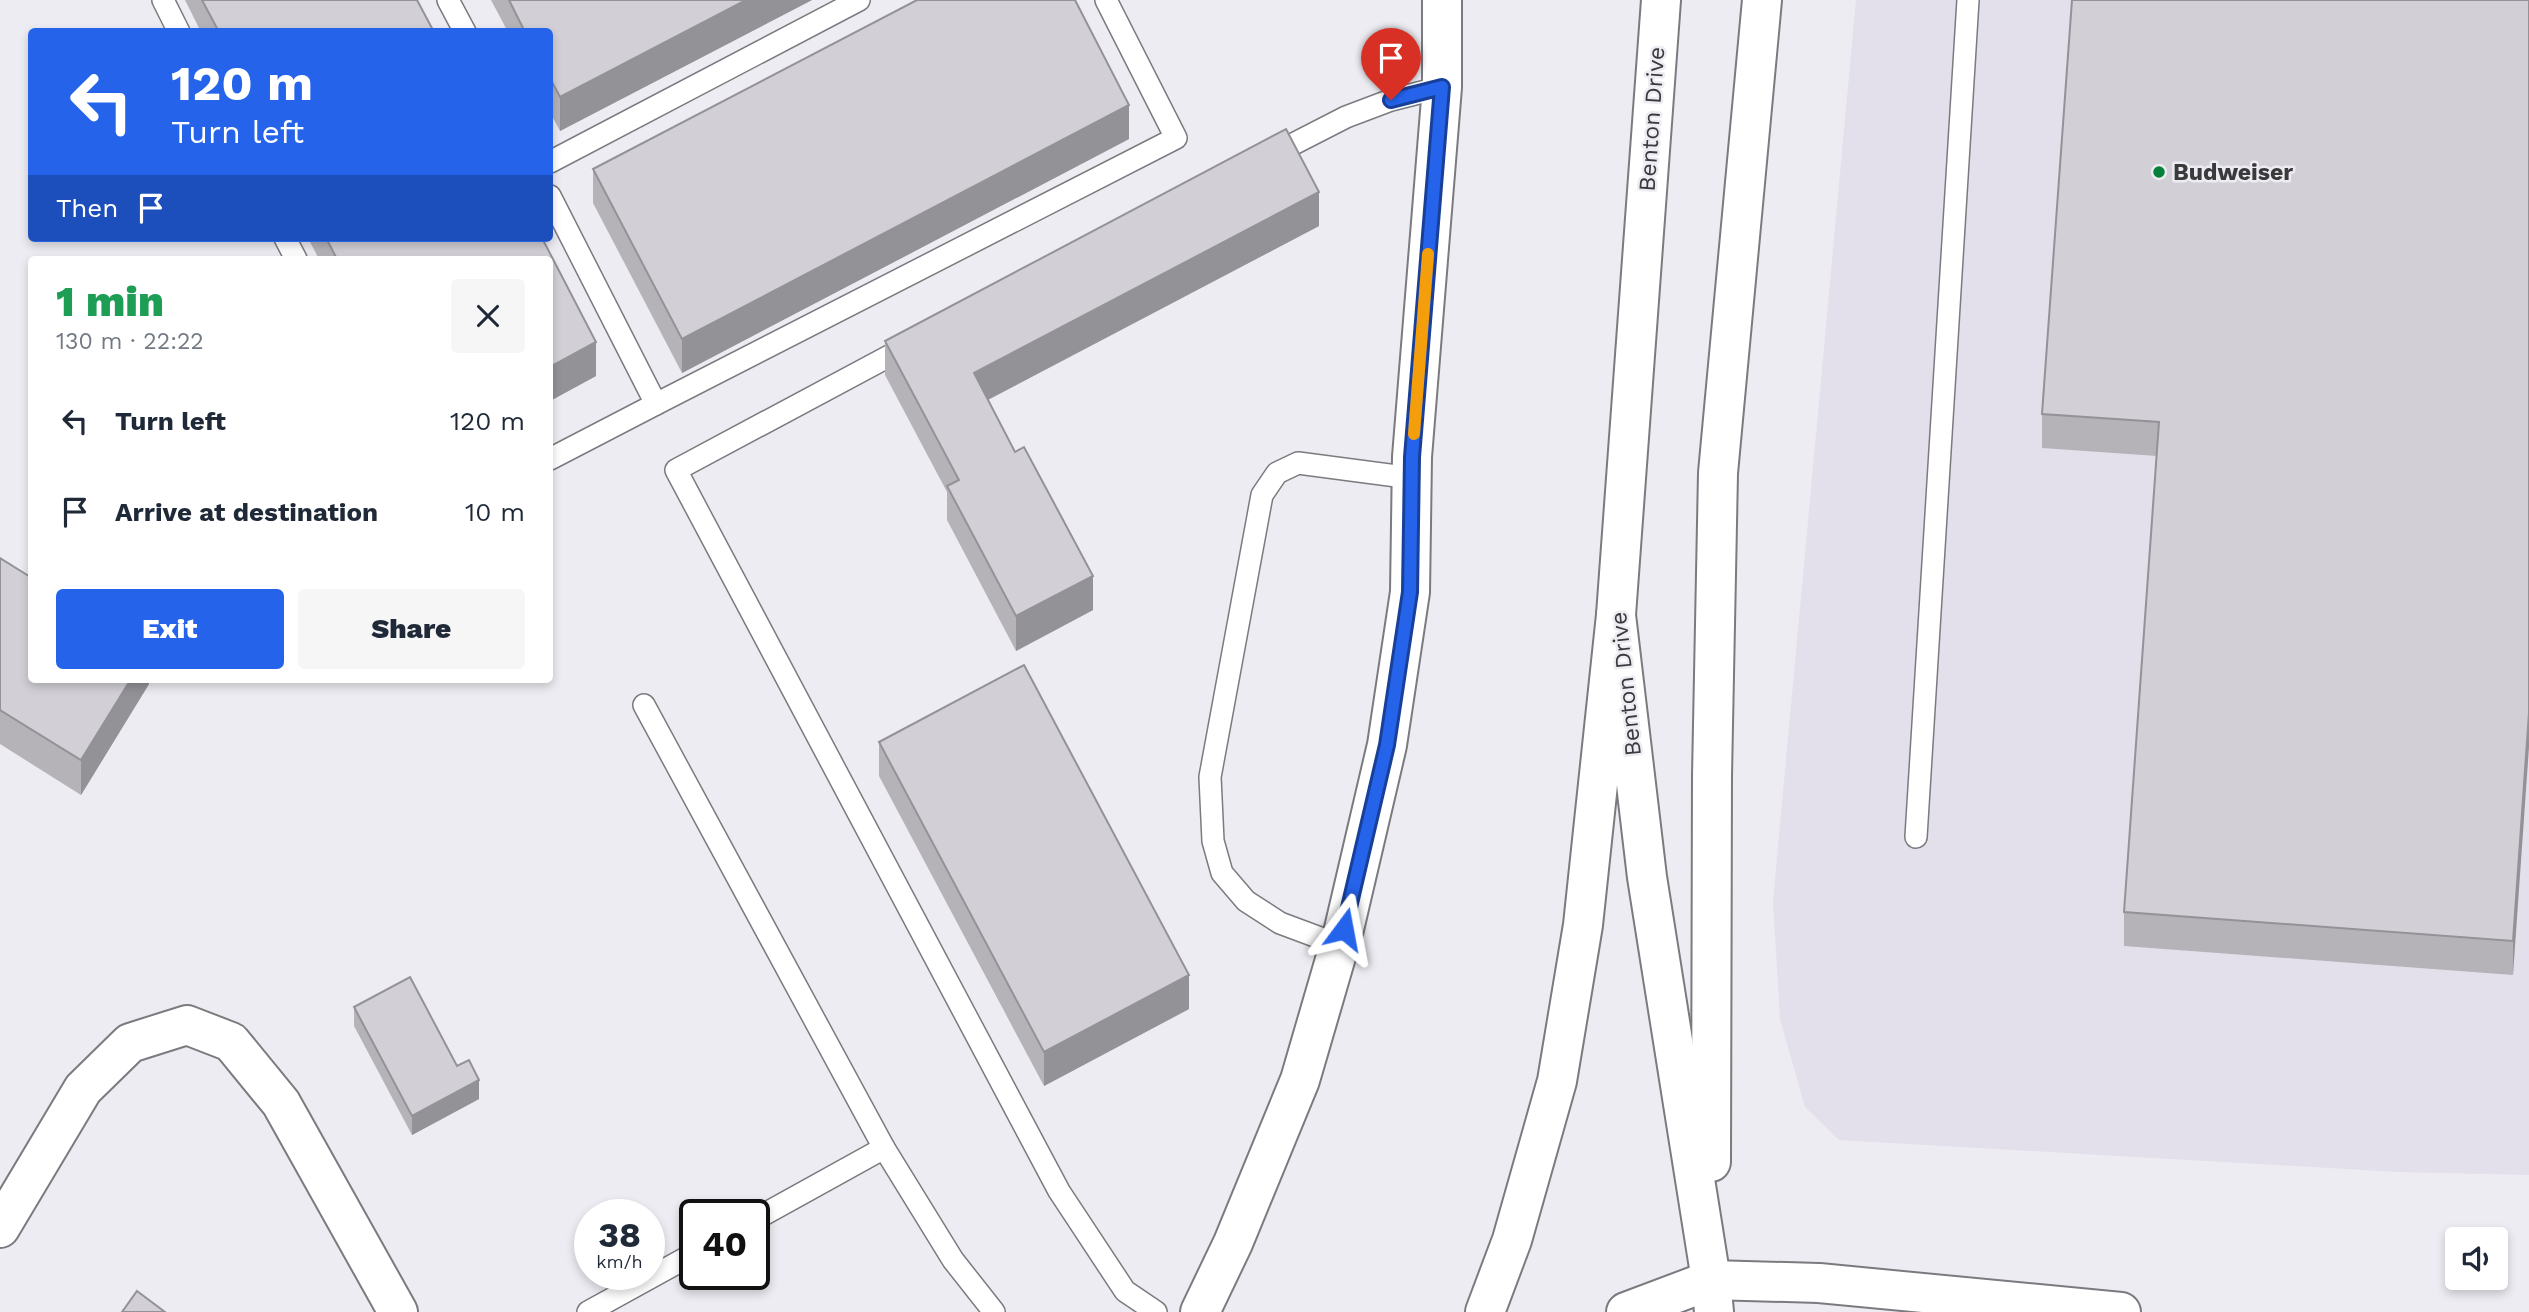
<!DOCTYPE html>
<html lang="en">
<head>
<meta charset="utf-8">
<style>
	body { margin:0; font-family:"Work Sans",sans-serif; background:#f6f6f7; color:#1f2937; height:100vh; display:flex; flex-direction:column; font-size:26px; white-space:nowrap }
	* { box-sizing:border-box; margin:0 }
	p { font-size:23px; color:#747a83 }
	.icon { flex:none; width:38px; height:38px; fill:none; stroke:currentColor; stroke-width:2; stroke-linecap:round; stroke-linejoin:round }
	.map { position:relative; flex:1; overflow:hidden }
	.panel { position:absolute; left:28px; top:256px; width:525px; height:427px; display:flex; flex-direction:column; background:#fff; border-radius:7px; box-shadow:0 4px 10px #0003 }
	.panel>* { flex:none }
	.guide { position:absolute; left:28px; top:28px; width:525px; height:214px; border-radius:7px; box-shadow:0 4px 10px #0003; background:#2563eb; color:#fff; overflow:hidden }
	.tools { position:absolute; left:2445px; top:1227px; display:grid; gap:14px }
	.tools a { display:grid; place-items:center; width:63px; height:63px; border-radius:7px; background:#fff; box-shadow:0 4px 10px #0003; font-size:35px }
	.speed { position:absolute; left:574px; top:1199px; display:flex; gap:14px; font-size:35px; font-weight:700; text-align:center }
	.speed>* { display:grid; place-content:center; width:91px; height:91px; border-radius:50%; background:#fff; box-shadow:0 4px 10px #0003; line-height:1 }
	.speed small { font-size:18px; font-weight:400 }
	.speed .limit { border:4px solid #111; border-radius:10px; background:#fff; color:#111 }
	.pin { position:absolute; display:grid; place-items:center; width:60px; height:60px; color:#fff; margin:-72px -30px; border-radius:50% 50% 50% 0; rotate:-45deg; box-shadow:0 0 7px #0007 }
	.pin .icon { rotate:45deg }
	.me { position:absolute; width:77px; margin:-38px; rotate:13deg; stroke-linejoin:round; filter:drop-shadow(0 0 5px #0008) }
	.turn { display:flex; align-items:center; gap:24px; height:147px; padding:0 28px; font-size:32px }
	.turn .icon { width:91px; height:91px; stroke-width:2.5 }
	.turn b { display:block; font-size:49px; line-height:60px }
	.then { display:flex; align-items:center; height:66px; padding:0 28px; background:#0003; gap:14px; font-size:26px }
	.round { display:grid; place-items:center; flex:none; width:74px; height:74px; border-radius:7px; background:#f6f6f7 }
	.headline { display:flex; align-items:center; justify-content:space-between; height:119px; padding:0 28px }
	h1 { font-size:42px; font-weight:800; line-height:52px; color:#1e9e55 }
	.primary-button { display:flex; gap:14px; margin-top:auto; padding:14px 28px }
	.primary-button a { flex:1; height:80px; border-radius:7px; background:#2563eb; color:#fff; font-size:28px; font-weight:800; line-height:80px; text-align:center }
	.primary-button a+a { background:#f6f6f7; color:#1f2937 }
	ul { padding:0; list-style:none }
	li { display:flex; align-items:center; gap:21px; height:91px; padding:0 28px }
	li div { flex:1 }
	li b { display:block; font-size:26px }
	li em { font-style:normal }
	.map>svg:first-child { display:block }
	.built { fill:#e3dfeb }
	.lines { fill:none; stroke-linecap:round; stroke-linejoin:round }
	.service-casing { stroke:#7b7a7f; stroke-width:24 }
	.minor-casing { stroke:#7b7a7f; stroke-width:42 }
	.tertiary-casing { stroke:#7b7a7f; stroke-width:42 }
	.secondary-casing { stroke:#7b7a7f; stroke-width:42 }
	.motorway-casing { stroke:#7b7a7f; stroke-width:42 }
	.service { stroke:#fff; stroke-width:21 }
	.minor { stroke:#fff; stroke-width:38 }
	.tertiary { stroke:#fff; stroke-width:38 }
	.secondary { stroke:#fff; stroke-width:38 }
	.motorway { stroke:#fff; stroke-width:38 }
	.wall { fill:#b5b3b8 }
	.shaded-wall { fill:#939296 }
	.building { fill:#d2d0d6; stroke:#939296; stroke-width:2 }
	.route-casing { stroke:#184099; stroke-width:18 }
	.route { stroke:#2563eb; stroke-width:12 }
	.slow { stroke:#f59e0b; stroke-width:12 }
	.poi-dot { fill:#05813a; stroke:#edecf2; stroke-width:2.5 }
	.labels { text-anchor:middle; dominant-baseline:central; stroke-width:5; stroke-linejoin:round; paint-order:stroke }
	.street-label { font-size:23px; fill:#3a393b; stroke:#edecf2 }
	.poi-label { font-size:23px; font-weight:bold; fill:#3a393b; stroke:#edecf2; text-anchor:start }
</style>
</head>
<body>
<div class="map">
<svg width="2529" height="1312" viewBox="0 0 2529 1312">
	<rect width="100%" height="100%" fill="#edecf2"/>
	<polygon class="built" points="1856,0 2529,0 2529,1175 2398,1172 1839,1140 1805,1107 1780,1019 1773,901"/>
	<g class="lines">
		<g class="service-casing">
			<g id="service">
				<polyline points="163,0 179,32"/>
				<polyline points="448,0 465,32"/>
				<polyline points="1268,157 1346,117 1391,100 1442,87"/>
				<polyline points="550,162 859,0"/>
				<polyline points="550,196 656,404 550,459"/>
				<polyline points="285,238 296,259"/>
				<polyline points="908,346 676,470 1059,1191 1125,1291 1156,1312"/>
				<polyline points="656,404 1176,138 1106,0"/>
				<polyline points="644,705 884,1148 953,1260 994,1312"/>
				<polyline points="1916,837 1968,0"/>
				<polyline points="1339,945 1280,923 1246,901 1222,873 1213,841 1210,777 1262,495 1277,473 1298,463 1412,478"/>
				<polyline points="754,1220 884,1148"/>
				<polyline points="588,1312 695,1253"/>
			</g>
		</g>
		<g class="minor-casing">
			<polyline id="minor" points="0,1228 83,1089 130,1043 187,1025 231,1042 281,1103 398,1312"/>
		</g>
		<g class="tertiary-casing">
			<polyline id="tertiary" points="1200,1312 1233,1243 1300,1080 1344,929 1387,745 1410,592 1412,457 1442,87 1442,0"/>
		</g>
		<g class="secondary-casing">
			<g id="secondary">
				<polyline points="1661,0 1616,615 1647,877 1711,1280 1714,1312"/>
				<polyline points="1711,1162 1712,776 1718,473 1762,0"/>
			</g>
		</g>
		<g class="motorway-casing">
			<g id="motorway">
				<polyline points="1485,1312 1512,1240 1557,1081 1583,925 1616,615"/>
				<polyline points="1626,1312 1711,1280 1819,1283 2121,1312"/>
			</g>
		</g>
		<use href="#service" class="service"/>
		<use href="#minor" class="minor"/>
		<use href="#tertiary" class="tertiary"/>
		<use href="#secondary" class="secondary"/>
		<use href="#motorway" class="motorway"/>
	</g>
	<g class="wall">
		<polygon points="185,0 417,0 434,32 201,32"/>
		<polygon points="491,0 812,0 560,131 550,112 550,32 508,32"/>
		<polygon points="2529,0 2513,975 2124,946 2124,912 2157,456 2042,448 2042,414"/>
		<polygon points="1129,139 682,373 593,203 593,169"/>
		<polygon points="1319,226 988,400 1093,610 1016,651 947,520 947,492 885,375 885,341"/>
		<polygon points="308,238 542,238 596,376 550,401 550,259 319,259"/>
		<polygon points="0,558 149,679 149,684 81,795 0,744"/>
		<polygon points="879,742 1189,1009 1044,1086 879,776"/>
		<polygon points="354,1007 457,1066 479,1099 412,1135 354,1026"/>
	</g>
	<g class="shaded-wall">
		<polygon points="746,0 812,0 560,131 560,97"/>
		<polygon points="1129,105 1129,139 682,373 682,339"/>
		<polygon points="1319,192 1319,226 974,407 974,373"/>
		<polygon points="596,342 596,376 550,401 550,367"/>
		<polygon points="1093,576 1093,610 1016,651 1016,616"/>
		<polygon points="131,679 149,679 149,684 81,795 81,760"/>
		<polygon points="2529,713 2529,747 2513,975 2513,941"/>
		<polygon points="1189,975 1189,1009 1044,1086 1044,1052"/>
		<polygon points="479,1080 479,1099 412,1135 412,1116"/>
	</g>
	<g class="building">
		<polygon points="202,0 417,0 434,32 219,32"/>
		<polygon points="509,0 746,0 560,97 550,78 550,32 525,32"/>
		<polygon points="917,0 1075,0 1129,105 682,339 593,169"/>
		<polygon points="2072,0 2529,0 2529,713 2513,941 2124,912 2159,422 2042,414"/>
		<polygon points="1286,129 1319,192 974,373 1015,452 1024,447 1093,576 1016,616 947,486 959,480 885,341"/>
		<polygon points="326,238 542,238 596,342 550,367 550,259 337,259"/>
		<polygon points="0,558 32,578 32,679 131,679 81,760 0,710"/>
		<polygon points="1024,665 1189,975 1044,1052 879,742"/>
		<polygon points="410,977 457,1066 469,1060 479,1080 412,1116 354,1007"/>
		<polygon points="137,1291 165,1312 122,1312"/>
	</g>
	<g class="lines">
		<g class="route-casing">
			<polyline id="route" points="1344,929 1387,745 1410,592 1412,457 1442,87 1391,100"/>
		</g>
		<use href="#route" class="route"/>
		<polyline class="slow" points="1414,434 1428,254"/>
	</g>
	<circle class="poi-dot" cx="2159" cy="172" r="7"/>
	<g class="labels">
		<g class="street-label">
			<text transform="translate(1652 119) rotate(-86)">Benton Drive</text>
			<text transform="translate(1626 684) rotate(-96)">Benton Drive</text>
		</g>
		<g class="poi-label">
			<text x="2173" y="172">Budweiser</text>
		</g>
	</g>
</svg>
<div class="tools">
<a><svg class="icon" aria-label="sound" viewBox="0 0 24 24"><path d="M4 9h4l5-4v14l-5-4H4zM17 9q2 3 0 6"/></svg></a>
</div>
<div class="speed"><div>38<small>km/h</small></div><div class="limit">40</div></div>
<div class="pin" style="left:1391px;top:100px;background:#d93025"><svg class="icon" aria-label="arrive" viewBox="0 0 24 24"><path d="M6 21V4h12l-3 4 3 4H6"/></svg></div>
<svg class="me" style="left:1344px;top:929px" viewBox="-20 -20 40 40"><path d="M0-17L14 15 0 8-14 15z" fill="#2563eb" stroke="#fff" stroke-width="4"/></svg>
<div class="guide">
<div class="turn"><svg class="icon" aria-label="left" viewBox="0 0 24 24"><path d="M17 20v-9H6M10 6l-5 5 5 5"/></svg><div><b>120 m</b>Turn left</div></div>
<div class="then">Then<svg class="icon" aria-label="arrive" viewBox="0 0 24 24"><path d="M6 21V4h12l-3 4 3 4H6"/></svg></div>
</div>
<section class="panel">
<div class="headline"><div><h1>1 min</h1><p>130 m · 22:22</p></div><a class="round"><svg class="icon" aria-label="close" viewBox="0 0 24 24"><path d="M6 6l12 12M18 6L6 18"/></svg></a></div>
<ul>
<li><svg class="icon" aria-label="left" viewBox="0 0 24 24"><path d="M17 20v-9H6M10 6l-5 5 5 5"/></svg><div><b>Turn left</b></div><em>120 m</em></li>
<li><svg class="icon" aria-label="arrive" viewBox="0 0 24 24"><path d="M6 21V4h12l-3 4 3 4H6"/></svg><div><b>Arrive at destination</b></div><em>10 m</em></li>
</ul>
<div class="primary-button"><a>Exit</a><a>Share</a></div>
</section>
</div>
</body>
</html>
